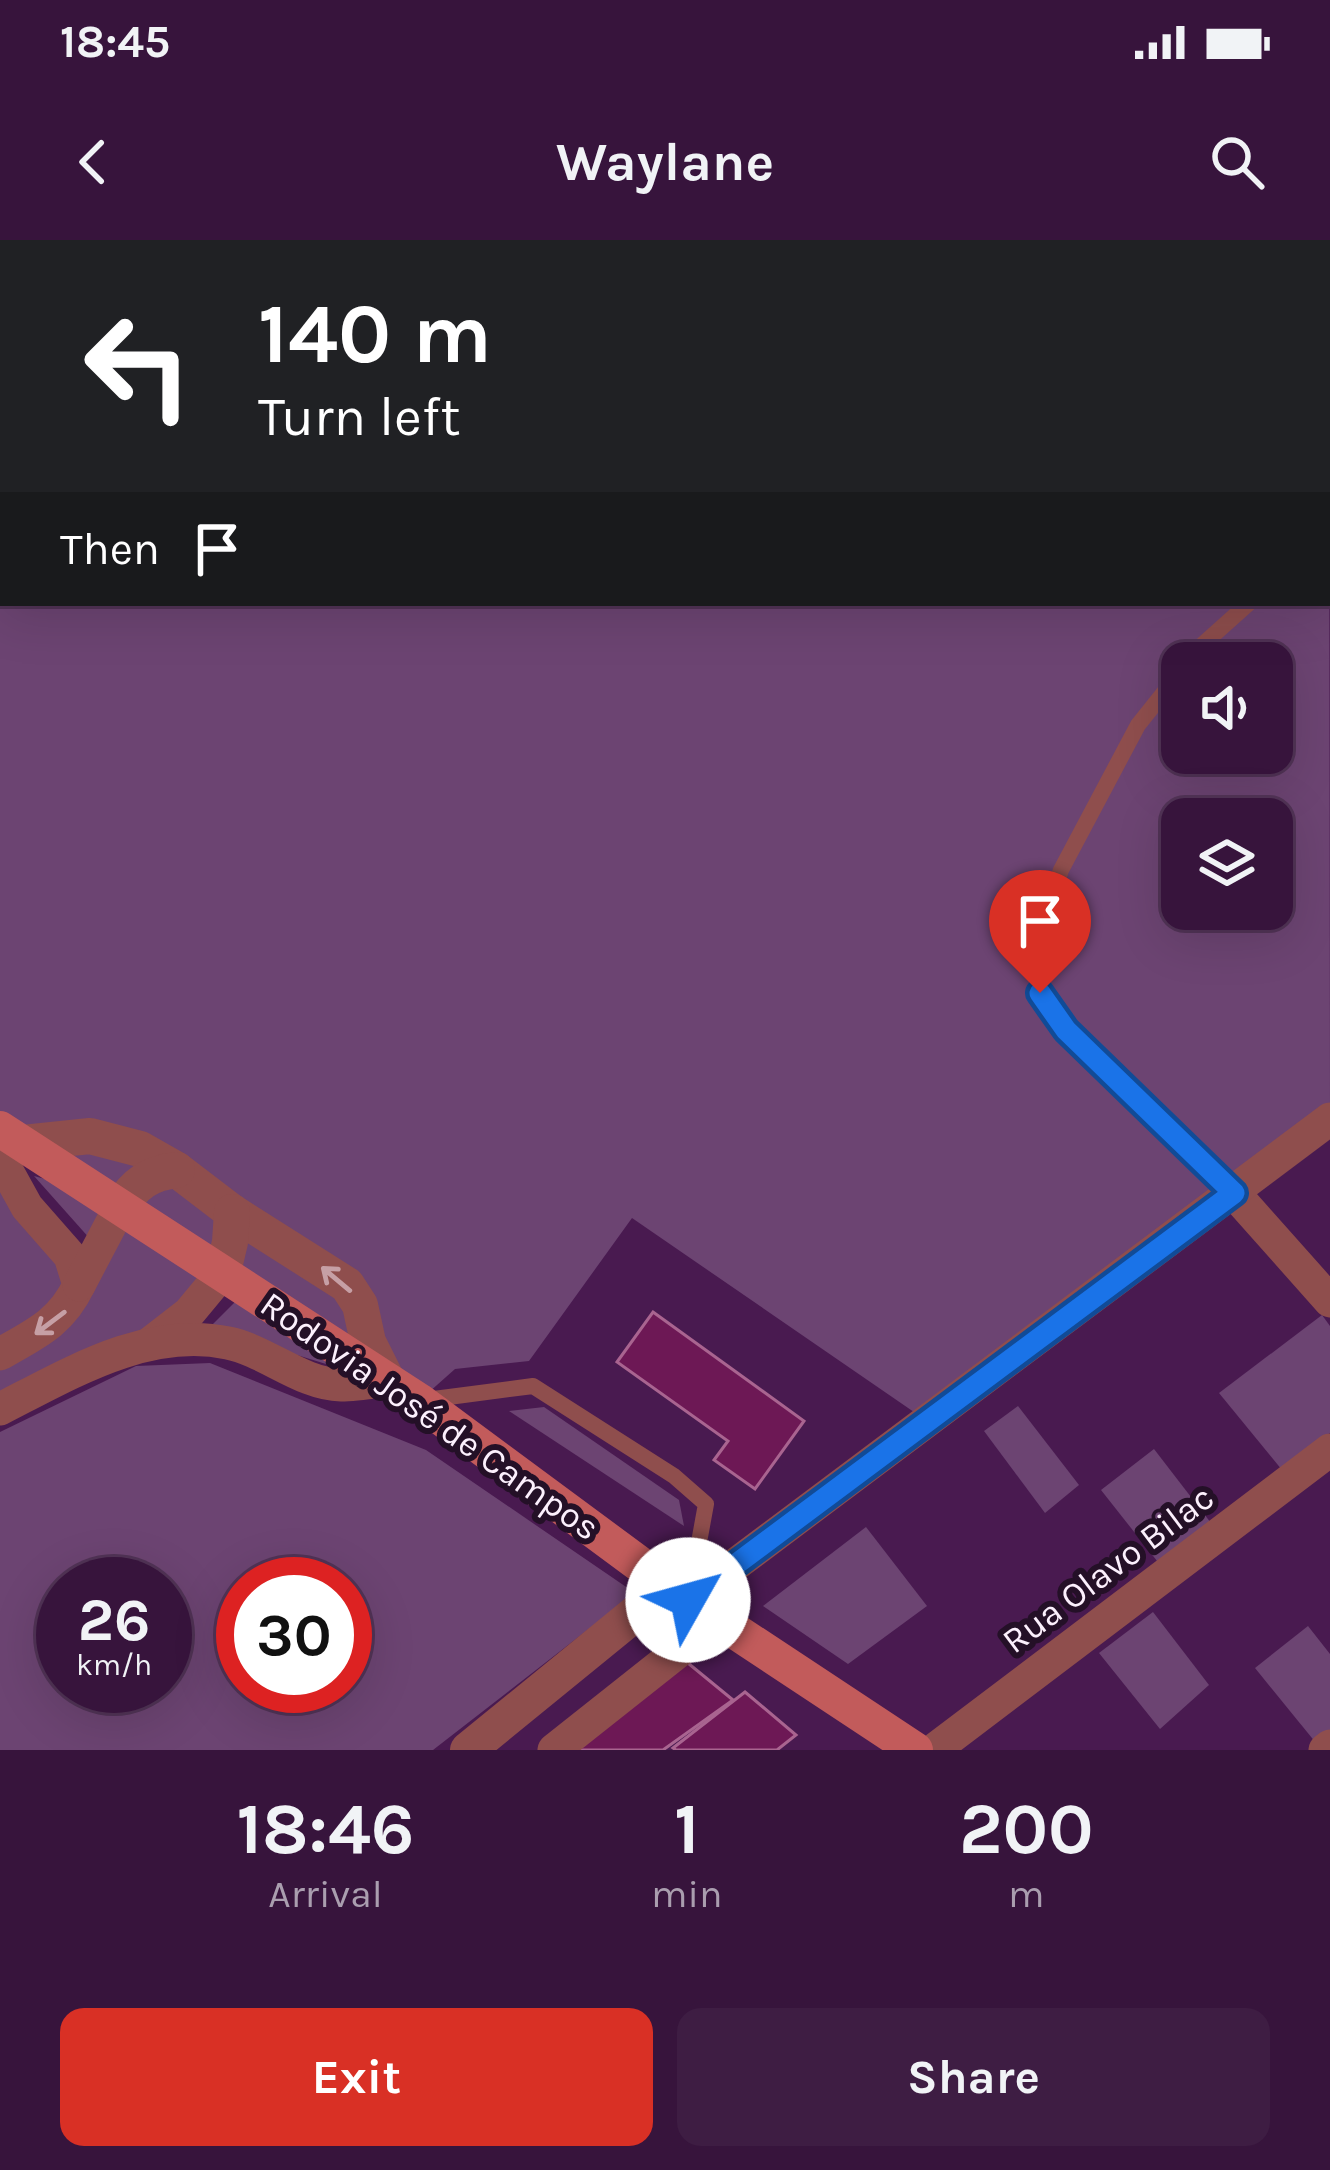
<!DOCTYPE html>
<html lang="en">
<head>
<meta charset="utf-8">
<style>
	body { margin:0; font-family:Karla,sans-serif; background:#3e1d43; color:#f1f3f6; height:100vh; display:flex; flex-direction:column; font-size:45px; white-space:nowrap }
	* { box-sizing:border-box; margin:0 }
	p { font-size:39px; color:#aa9eaf }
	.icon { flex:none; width:66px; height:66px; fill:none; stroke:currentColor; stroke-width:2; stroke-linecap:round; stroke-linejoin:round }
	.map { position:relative; height:1510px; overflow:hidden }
	.details { display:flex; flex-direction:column; background:#37143c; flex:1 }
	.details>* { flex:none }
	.banner { position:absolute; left:0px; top:0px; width:1332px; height:366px; box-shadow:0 12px 48px #0002,0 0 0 3px #513356; background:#202124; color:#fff; overflow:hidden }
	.fabs { position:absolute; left:1161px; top:402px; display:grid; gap:24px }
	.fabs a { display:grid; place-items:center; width:132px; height:132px; border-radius:24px; background:#37143c; box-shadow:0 12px 48px #0002,0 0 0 3px #513356; font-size:60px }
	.speed { position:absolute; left:36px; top:1317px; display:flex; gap:24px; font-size:60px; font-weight:700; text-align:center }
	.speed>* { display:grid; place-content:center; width:156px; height:156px; border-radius:50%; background:#37143c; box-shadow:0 12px 48px #0002,0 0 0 3px #513356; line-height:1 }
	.speed small { font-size:30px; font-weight:400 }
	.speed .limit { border:18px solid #d22; background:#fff; color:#111 }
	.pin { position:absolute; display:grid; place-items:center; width:102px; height:102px; color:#fff; margin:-123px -51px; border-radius:50% 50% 50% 0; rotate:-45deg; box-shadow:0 0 12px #0007 }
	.pin .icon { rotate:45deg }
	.me { position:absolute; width:132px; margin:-66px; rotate:52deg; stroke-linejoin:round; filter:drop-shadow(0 0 9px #0008) }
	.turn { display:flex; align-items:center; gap:42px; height:252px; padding:0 60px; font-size:54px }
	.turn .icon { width:156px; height:156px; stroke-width:2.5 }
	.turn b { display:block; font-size:84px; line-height:102px }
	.then { display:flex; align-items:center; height:114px; padding:0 60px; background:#0003; gap:24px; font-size:45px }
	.eta { display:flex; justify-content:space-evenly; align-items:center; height:204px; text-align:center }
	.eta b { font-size:72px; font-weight:700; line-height:84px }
	.button { display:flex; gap:24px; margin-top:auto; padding:24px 60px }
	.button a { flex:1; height:138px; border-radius:24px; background:#d93025; color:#fff; font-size:48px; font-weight:700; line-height:138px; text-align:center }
	.button a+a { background:#3e1d43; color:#f1f3f6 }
	.status { display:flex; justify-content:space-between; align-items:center; height:84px; padding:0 60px; background:#37143c; direction:ltr }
	.status svg { height:33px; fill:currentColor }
	header { display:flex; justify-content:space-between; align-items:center; height:156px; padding:0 60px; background:#37143c; font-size:54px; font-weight:700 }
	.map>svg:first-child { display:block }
	.green { fill:#6c4472; fill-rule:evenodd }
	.building { fill:#6d1855; stroke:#a96490; stroke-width:3 }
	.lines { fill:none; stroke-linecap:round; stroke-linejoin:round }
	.service { stroke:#8f4e4d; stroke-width:16 }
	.minor { stroke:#8f4e4d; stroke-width:33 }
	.tertiary { stroke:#8f4e4d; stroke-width:36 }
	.secondary { stroke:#c25b5b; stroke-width:36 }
	.oneway { stroke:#c69fa5 }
	.route-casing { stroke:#114b97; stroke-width:30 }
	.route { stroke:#1a73e8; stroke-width:21 }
	.labels { text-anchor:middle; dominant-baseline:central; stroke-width:12; stroke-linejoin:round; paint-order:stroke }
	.street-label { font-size:36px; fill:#fcf0fd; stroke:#241027 }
</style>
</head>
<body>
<div class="status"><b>18:45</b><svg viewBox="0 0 49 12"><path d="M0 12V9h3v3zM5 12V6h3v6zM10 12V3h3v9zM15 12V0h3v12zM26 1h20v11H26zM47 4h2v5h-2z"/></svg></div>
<header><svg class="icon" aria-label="back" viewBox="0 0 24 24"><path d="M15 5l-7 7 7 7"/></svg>Waylane<svg class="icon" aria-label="search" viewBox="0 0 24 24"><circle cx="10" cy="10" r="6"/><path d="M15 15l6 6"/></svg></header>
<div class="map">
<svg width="1330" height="1510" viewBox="0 0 1330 1510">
	<rect width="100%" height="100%" fill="#491a50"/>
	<g class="green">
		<polygon points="224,0 1305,0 1307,3 222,3"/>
		<path d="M1329 31 1330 868 927 1181 632 978 529 1121 455 1129 419 1161 223 1032 204 1058 0 1169V918L78 1043 119 967 0 889V159L3 157V363H1329ZM1182 423H1272V513H1182ZM1182 579H1272V669H1182Z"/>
		<polygon points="34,936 60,943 100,975 91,1000"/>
		<polygon points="237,1060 352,1132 209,1088"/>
		<polygon points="1322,1075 1330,1086 1330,1193 1282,1230 1219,1153"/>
		<path d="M210 1123 426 1210 635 1353 433 1510H0V1192L136 1126ZM63 1344H165V1446H63ZM243 1344H345V1446H243Z"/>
		<polygon points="1018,1166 1079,1245 1045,1273 984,1191"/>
		<polygon points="544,1167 679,1260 684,1286 509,1171"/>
		<polygon points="1154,1209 1211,1283 1161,1326 1101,1250"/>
		<polygon points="866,1287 927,1366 848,1424 763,1366"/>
		<polygon points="1153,1372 1209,1445 1160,1489 1099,1413"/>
		<polygon points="1308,1386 1330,1414 1330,1491 1316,1503 1255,1428"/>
	</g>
	<g class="building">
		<polygon points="653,1072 804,1181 755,1249 714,1220 728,1201 617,1122"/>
		<polygon points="683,1419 733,1460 663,1510 564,1510"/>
		<polygon points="745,1452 796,1495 777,1510 676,1510 673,1508"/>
	</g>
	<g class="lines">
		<g class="service">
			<polyline points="1329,294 1330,293"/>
			<polyline points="1187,423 1201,406 1249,363"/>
			<polyline points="1182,430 1138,485 1061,630 1039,699 1040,753 1066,790 1234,953"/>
			<polyline points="426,1160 533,1146 674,1236 706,1264 689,1357"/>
		</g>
		<g class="minor">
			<polyline points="179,0 181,3"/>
			<path d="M0 918 27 967 70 1016 79 1045C61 1083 35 1094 0 1114"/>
			<polyline points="1234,953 1330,1061"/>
			<polyline points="79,1045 120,967"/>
			<polyline points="149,1104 189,1073 223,1032"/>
			<path d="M0 1169C69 1134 147 1086 228 1103 267 1111 301 1144 341 1145 356 1145 373 1142 387 1140"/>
			<polyline points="688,1360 1330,879"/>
			<polyline points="554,1510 718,1380"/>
			<polyline points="934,1510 1330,1210"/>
			<polyline points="1325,1510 1330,1506"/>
		</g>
		<g class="tertiary">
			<polyline points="23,903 90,896 140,909 177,930 232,972 347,1045 360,1065 368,1102 387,1140"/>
			<path d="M120 967C135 944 149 933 177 930"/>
			<polyline points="223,1032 230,1002 232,972"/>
			<polyline points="468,1510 669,1346"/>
		</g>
		<polyline class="secondary" points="0,889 419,1161 688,1360 915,1510"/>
	</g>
	<defs><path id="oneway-shaft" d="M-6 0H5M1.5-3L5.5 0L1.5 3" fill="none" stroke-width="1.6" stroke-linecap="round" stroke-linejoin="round" transform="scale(3)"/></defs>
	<g class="oneway">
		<use href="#oneway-shaft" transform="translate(336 1039) rotate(-140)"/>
		<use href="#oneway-shaft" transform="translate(50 1083) rotate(143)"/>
	</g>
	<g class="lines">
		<g class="route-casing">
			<polyline id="route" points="688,1360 1234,953 1066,790 1040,753"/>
		</g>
		<use href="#route" class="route"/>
	</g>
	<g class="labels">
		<g class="street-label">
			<text transform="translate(430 1176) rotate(35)">Rodovia José de Campos</text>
			<text transform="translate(1108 1329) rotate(-37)">Rua Olavo Bilac</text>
		</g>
	</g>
</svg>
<div class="fabs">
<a><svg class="icon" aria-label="sound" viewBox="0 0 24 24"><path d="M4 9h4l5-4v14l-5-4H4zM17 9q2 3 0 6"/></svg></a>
<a><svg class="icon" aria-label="layers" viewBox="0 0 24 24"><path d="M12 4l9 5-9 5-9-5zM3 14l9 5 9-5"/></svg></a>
</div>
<div class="speed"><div>26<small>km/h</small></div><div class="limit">30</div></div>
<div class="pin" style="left:1040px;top:753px;background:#d93025"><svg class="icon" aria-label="arrive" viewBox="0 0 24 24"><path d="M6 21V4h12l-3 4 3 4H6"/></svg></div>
<svg class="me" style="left:688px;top:1360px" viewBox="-20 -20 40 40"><circle r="19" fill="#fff"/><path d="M0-13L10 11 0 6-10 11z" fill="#1a73e8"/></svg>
<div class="banner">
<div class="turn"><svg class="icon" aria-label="left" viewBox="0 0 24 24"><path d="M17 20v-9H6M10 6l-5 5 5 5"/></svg><div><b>140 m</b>Turn left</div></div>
<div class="then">Then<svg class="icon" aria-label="arrive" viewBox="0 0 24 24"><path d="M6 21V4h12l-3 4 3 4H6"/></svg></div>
</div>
</div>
<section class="details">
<div class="eta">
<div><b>18:46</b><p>Arrival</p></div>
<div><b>1</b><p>min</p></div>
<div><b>200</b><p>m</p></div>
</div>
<div class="button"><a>Exit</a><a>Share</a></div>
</section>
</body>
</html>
